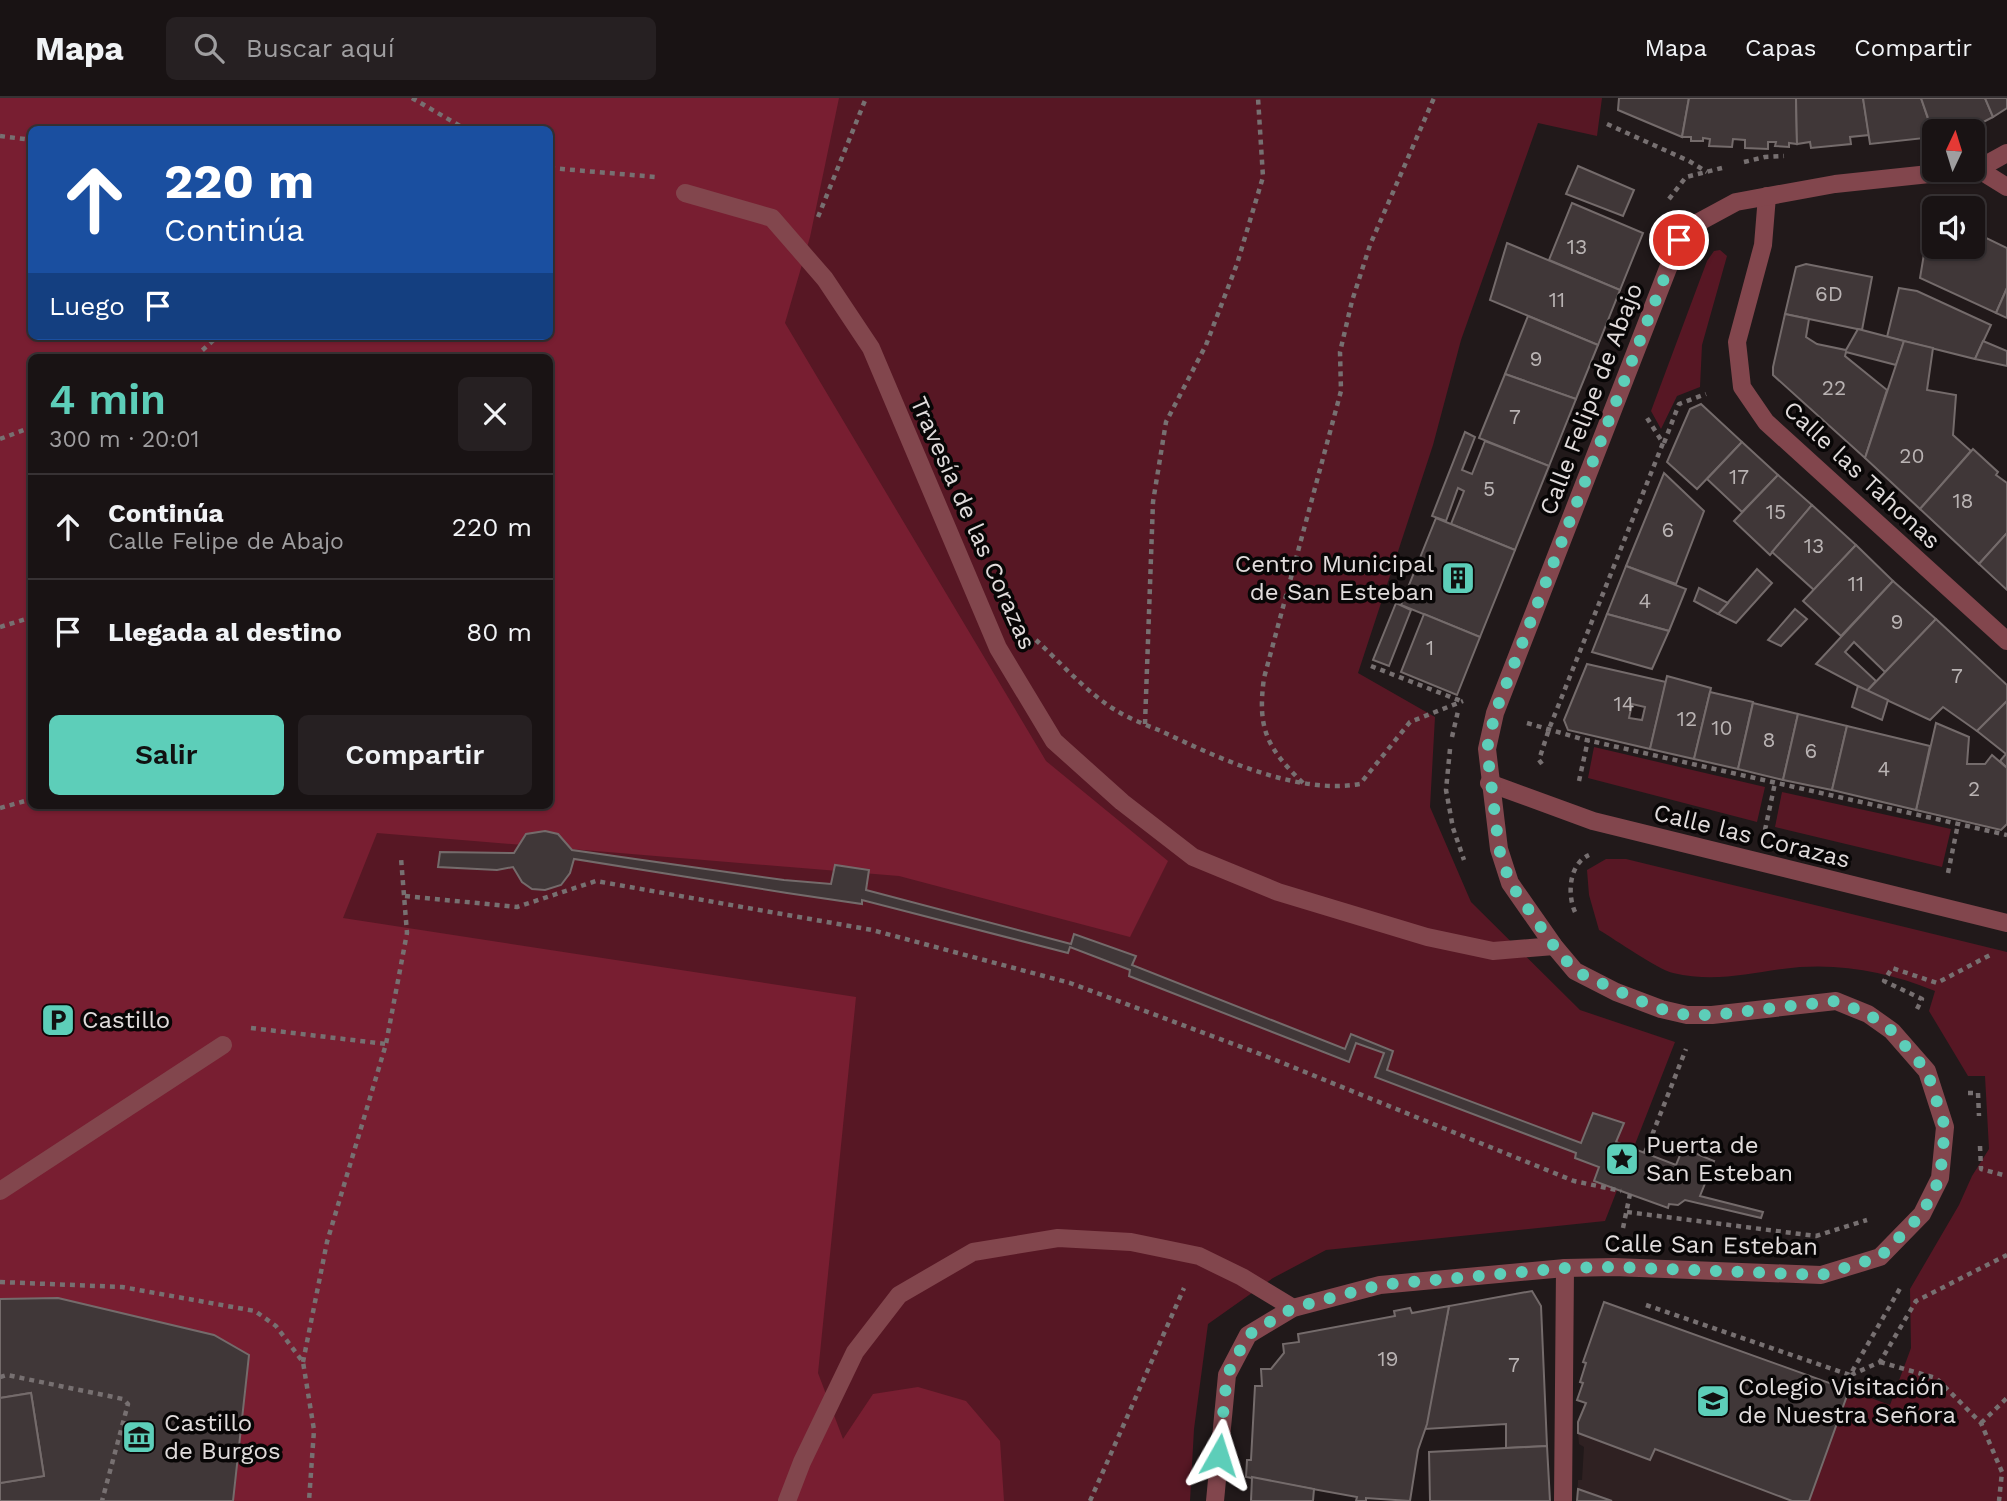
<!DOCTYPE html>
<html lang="es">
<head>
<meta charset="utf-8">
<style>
	body { margin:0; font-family:"Work Sans",sans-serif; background:#262022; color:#f1f3f6; height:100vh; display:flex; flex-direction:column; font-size:26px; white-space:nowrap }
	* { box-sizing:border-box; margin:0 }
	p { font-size:23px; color:#9f9ea0 }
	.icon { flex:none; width:38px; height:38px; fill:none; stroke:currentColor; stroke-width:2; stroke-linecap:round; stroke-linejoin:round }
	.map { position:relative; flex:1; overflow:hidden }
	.side { position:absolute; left:28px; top:256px; width:525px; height:455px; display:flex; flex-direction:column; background:#191314; border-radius:10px; box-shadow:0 2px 5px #0004,0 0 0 2px #373234 }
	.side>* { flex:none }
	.guide { position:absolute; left:28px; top:28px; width:525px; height:214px; border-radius:10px; box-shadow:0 2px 5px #0004,0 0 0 2px #373234; background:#1a4fa0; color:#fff; overflow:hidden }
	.needle { width:46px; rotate:4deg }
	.tools { position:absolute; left:1922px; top:21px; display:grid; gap:14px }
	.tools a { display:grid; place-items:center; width:63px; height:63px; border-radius:10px; background:#191314; box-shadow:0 2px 5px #0004,0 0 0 2px #373234; font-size:35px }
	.pin { position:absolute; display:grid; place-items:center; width:60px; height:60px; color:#fff; margin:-30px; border:4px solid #fff; border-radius:50%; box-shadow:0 2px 7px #0007 }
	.me { position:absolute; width:77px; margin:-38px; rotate:6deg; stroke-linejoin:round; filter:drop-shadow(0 0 5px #0008) }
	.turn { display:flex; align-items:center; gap:24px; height:147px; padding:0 21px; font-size:32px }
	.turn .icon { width:91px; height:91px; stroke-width:2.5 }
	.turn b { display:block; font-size:49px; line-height:60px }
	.then { display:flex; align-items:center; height:66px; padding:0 21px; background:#0003; gap:14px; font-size:26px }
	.round { display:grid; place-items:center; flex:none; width:74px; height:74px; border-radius:10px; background:#262022 }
	.summary { display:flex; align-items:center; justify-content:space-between; height:119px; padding:0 21px }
	h1 { font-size:42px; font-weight:600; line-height:52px; color:#5dceb9 }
	.primary-button { display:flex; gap:14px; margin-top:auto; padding:14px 21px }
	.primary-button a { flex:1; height:80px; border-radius:10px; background:#5dceb9; color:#111; font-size:28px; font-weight:600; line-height:80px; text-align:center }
	.primary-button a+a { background:#262022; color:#f1f3f6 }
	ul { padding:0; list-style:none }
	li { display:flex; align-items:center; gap:21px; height:105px; padding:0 21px; border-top:2px solid #373234 }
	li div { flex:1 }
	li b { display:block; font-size:26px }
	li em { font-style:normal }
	header { display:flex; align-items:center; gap:42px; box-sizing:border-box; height:98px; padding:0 35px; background:#191314; border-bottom:2px solid #373234 }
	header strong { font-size:33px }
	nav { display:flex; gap:38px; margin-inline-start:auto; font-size:24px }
	.search { width:490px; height:63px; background:#262022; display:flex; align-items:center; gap:18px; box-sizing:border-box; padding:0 24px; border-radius:10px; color:#9f9ea0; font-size:26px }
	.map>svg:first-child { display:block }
	.built { fill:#2f2122 }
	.green { fill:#571724; fill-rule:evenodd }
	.forest { fill:#781e31; fill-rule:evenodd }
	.building { fill:#403738; stroke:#746b6b; stroke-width:2; fill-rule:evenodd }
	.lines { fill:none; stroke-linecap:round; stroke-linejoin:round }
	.path { stroke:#777071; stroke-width:4.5; stroke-dasharray:5 5; stroke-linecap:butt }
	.minor { stroke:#82464d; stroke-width:18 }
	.route { stroke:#5dceb9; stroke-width:12; stroke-dasharray:0 21.6 }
	.labels { text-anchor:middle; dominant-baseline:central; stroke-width:7; stroke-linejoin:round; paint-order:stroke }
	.number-label { font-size:21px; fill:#b9b3b3 }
	.street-label { font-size:24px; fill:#e1dcdc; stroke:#080606 }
	.poi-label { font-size:24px; fill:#e1dcdc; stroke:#080606; text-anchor:start }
</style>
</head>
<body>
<header>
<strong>Mapa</strong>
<div class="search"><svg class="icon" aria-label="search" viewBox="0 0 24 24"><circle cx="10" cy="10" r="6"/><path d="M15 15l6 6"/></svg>Buscar aquí</div>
<nav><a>Mapa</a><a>Capas</a><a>Compartir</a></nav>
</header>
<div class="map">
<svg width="2007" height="1403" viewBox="0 0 2007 1403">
	<rect width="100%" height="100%" fill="#21191a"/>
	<polygon class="built" points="1604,1204 1849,1292 1809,1403 1577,1403 1578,1382 1582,1382 1584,1349 1579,1346 1578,1335 1578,1324 1585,1305 1583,1285 1580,1284 1586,1265 1583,1264"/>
	<g class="green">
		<path d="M0 0H1602L1597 38 1538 25 1461 242 1433 347 1358 575 1435 619 1430 709 1471 804 1580 912 1675 944 1605 1123 1326 1152 1273 1180 1208 1226 1194 1331 1190 1403H0ZM32 32H550V238H32ZM32 259H550V707H32Z"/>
		<polygon points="1720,152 1727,158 1702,247 1700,289 1677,298 1661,331 1651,313 1707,163 1714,153"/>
		<polygon points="1594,649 1765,689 1757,724 1588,680"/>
		<polygon points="1782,694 1951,731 1942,769 1775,729"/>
		<path d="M1606 761H1626L2007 854V1403H1809L1849 1292 1890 1307 1911 1250 1910 1191 1959 1107 1972 1078 1989 1051 1985 978H1968L1929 913 1935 893C1891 875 1848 866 1800 869 1755 873 1719 886 1673 875 1657 871 1616 842 1599 832L1589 797 1587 772Z"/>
	</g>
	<path class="forest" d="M0 0H839L810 139 785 225 1046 663 1168 763 1130 839 899 778 377 735 343 820 856 899 818 1275 843 1341 873 1296 918 1289 966 1303 1000 1343 1004 1403H233L248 1257 214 1237 58 1200 0 1201ZM32 32H550V238H32ZM32 259H550V707H32Z"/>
	<g class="building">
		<polygon points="1619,0 1689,0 1682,39 1618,12"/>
		<polygon points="1689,0 1796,0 1797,46 1789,45 1789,49 1775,48 1776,44 1768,44 1768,51 1745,50 1745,42 1733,41 1732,49 1709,48 1710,41 1703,40 1703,43 1691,43 1691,39 1682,39"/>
		<polygon points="1796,0 1863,0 1869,37 1850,39 1851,46 1811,50 1810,44 1797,46"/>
		<polygon points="1863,0 1921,0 1934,39 1870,46"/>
		<polygon points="1921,0 1985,0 1993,19 1966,33 1934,33 1934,37"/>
		<polygon points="1985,0 2007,0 2007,10 1993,19"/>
		<polygon points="1578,68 1634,92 1623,118 1566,96"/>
		<polygon points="1572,105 1643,135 1620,192 1549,162"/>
		<polygon points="1931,114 1934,115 1934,149 1972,149 1972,133 2007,150 2007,190 1996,215 1920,180"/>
		<polygon points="1507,145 1620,192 1598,247 1490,202"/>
		<polygon points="1806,166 1872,179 1862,232 1785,216 1796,169"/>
		<polygon points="1899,190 1917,193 1991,227 1975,261 1887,239"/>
		<polygon points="2007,190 2007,220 1996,215"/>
		<polygon points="1785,216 1809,221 1806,239 1817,246 1846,252 1858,231 1904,243 1896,267 1846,254 1845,258 1887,292 1865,360 1773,277 1773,269"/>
		<polygon points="1528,218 1598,247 1576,301 1505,276"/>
		<polygon points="1904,243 1933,250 1927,292 1956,297 1953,337 1971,353 1920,411 1865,360"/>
		<polygon points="1983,243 2007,253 2007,268 1975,261"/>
		<polygon points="1505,276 1576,301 1549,368 1479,340"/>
		<polygon points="1701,306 1742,344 1697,391 1667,364 1690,311"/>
		<polygon points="1465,334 1475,339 1462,372 1472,376 1485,343 1549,368 1515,452 1451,426 1464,393 1458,390 1446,423 1432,418"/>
		<polygon points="1742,344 1778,377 1742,414 1707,381"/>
		<polygon points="1973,351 1998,374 1996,377 2007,385 2007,435 1979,466 1920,411"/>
		<polygon points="1664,375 1704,413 1676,486 1626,468"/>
		<polygon points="1778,377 1812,407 1770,457 1734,423"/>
		<polygon points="1812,407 1856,447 1814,492 1772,454"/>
		<polygon points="1436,420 1515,452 1480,539 1401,507"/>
		<polygon points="2007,435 2007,492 1979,466"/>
		<polygon points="1856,447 1893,483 1841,538 1803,503"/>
		<polygon points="1626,468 1686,491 1669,533 1607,516"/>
		<polygon points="1757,471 1772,485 1736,525 1718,516"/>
		<polygon points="1893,483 1936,521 1885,574 1854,544 1845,554 1876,583 1867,593 1816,566"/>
		<polygon points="1699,490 1728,505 1718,516 1694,503"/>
		<polygon points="1396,505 1411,512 1389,568 1373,562"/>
		<polygon points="1795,511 1807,521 1781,548 1768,542"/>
		<polygon points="1424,516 1480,539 1457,597 1401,574"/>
		<polygon points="1607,516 1669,533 1652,571 1592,554"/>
		<polygon points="1936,521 2007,587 2007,603 1977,633 1943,609 1930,622 1867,593"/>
		<path d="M1587 566 1666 584 1650 651 1568 632 1564 622ZM1632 606 1645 609 1642 622 1629 620Z"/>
		<polygon points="1667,578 1711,590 1694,661 1650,651"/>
		<polygon points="1858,588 1888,602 1882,622 1852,609"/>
		<polygon points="1710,594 1753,604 1738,671 1694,661"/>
		<polygon points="2007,603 2007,670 2000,663 2006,656 1977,633"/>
		<polygon points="1753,605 1798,616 1783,682 1738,671"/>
		<polygon points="1798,616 1847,628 1832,692 1783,682"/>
		<polygon points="1936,625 1969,639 1967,666 1985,666 1992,657 2007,670 2007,726 2001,732 1916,712"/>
		<polygon points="1847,628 1930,648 1916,712 1832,692"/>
		<polygon points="545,733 558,736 572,752 784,782 831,786 835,767 869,772 866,792 1071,846 1074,836 1136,858 1132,867 1345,951 1351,936 1393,953 1387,972 1581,1045 1593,1015 1624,1025 1616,1044 1676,1067 1683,1050 1714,1063 1700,1098 1763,1114 1761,1120 1685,1102 1678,1107 1669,1106 1668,1110 1621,1093 1594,1083 1599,1069 1575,1060 1576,1055 1375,979 1384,955 1356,945 1349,964 1129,878 1130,872 1070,849 1068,855 862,802 862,806 787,795 574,761 570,775 561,787 545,792 532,791 522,784 513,769 497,772 438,769 440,754 514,755 526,736"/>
		<polygon points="1532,1193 1541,1208 1547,1348 1506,1350 1506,1326 1425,1331 1449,1208"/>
		<polygon points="58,1200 214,1237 249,1257 233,1403 0,1403 0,1385 44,1378 31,1295 0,1300 0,1201"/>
		<polygon points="1604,1204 1849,1292 1809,1403 1792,1403 1655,1351 1650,1362 1578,1335 1578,1324 1586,1305 1577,1302 1583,1285 1580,1284 1586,1265 1583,1264"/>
		<polygon points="1449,1208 1427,1326 1418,1352 1410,1403 1366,1400 1366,1403 1356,1403 1357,1399 1246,1379 1247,1362 1251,1362 1255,1288 1262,1288 1261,1271 1271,1271 1284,1255 1283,1246 1299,1244 1298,1236 1395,1218 1394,1213 1410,1210 1412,1215"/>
		<polygon points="31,1295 44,1378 0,1385 0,1300"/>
		<polygon points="1547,1348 1550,1403 1430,1403 1429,1354"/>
		<polygon points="1252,1379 1314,1391 1313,1403 1251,1403"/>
		<polygon points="1578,1391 1612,1403 1577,1403"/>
	</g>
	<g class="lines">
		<g class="path">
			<polyline points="412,0 467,32"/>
			<polyline points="1607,26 1689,63 1707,74"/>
			<polyline points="0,38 32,42"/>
			<polyline points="1744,64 1765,59 1784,58"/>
			<polyline points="550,70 656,79"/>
			<polyline points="1669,101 1686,79 1722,70"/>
			<polyline points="818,119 866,0"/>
			<polyline points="195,259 218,238"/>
			<polyline points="0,341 32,329"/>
			<polyline points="1664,345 1679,306 1706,296"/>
			<polyline points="0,529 32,519"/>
			<path d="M1036 542C1060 564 1088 596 1117 613 1130 621 1146 627 1161 633 1218 660 1297 697 1360 686L1410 624 1463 603"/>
			<polyline points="1371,568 1461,603"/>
			<polyline points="1527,625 1582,641 2007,737"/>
			<polyline points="1145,626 1153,404 1166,324 1206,247 1237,166 1263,79 1258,0"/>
			<polyline points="1452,639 1458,613"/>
			<polyline points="1450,651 1446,692 1453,730 1464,762"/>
			<polyline points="1542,666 1539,662 1549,631 1663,345 1647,320"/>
			<polyline points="1579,683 1588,642"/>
			<path d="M1303 685C1267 650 1257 631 1264 580L1341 293 1340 254 1352 203 1370 147 1434 0"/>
			<polyline points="0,710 32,701"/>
			<polyline points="1765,732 1775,685"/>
			<polyline points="1948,775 1958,726"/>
			<polyline points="405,798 517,809 596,783 872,832 1070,885 1263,957 1574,1083 1621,1093"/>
			<path d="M1575 814C1567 796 1569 766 1589 757"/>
			<polyline points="1917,911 1922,901 1884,883 1892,870 1937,885 1992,856"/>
			<polyline points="251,930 386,946"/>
			<polyline points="1968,995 1978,995 1979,1018"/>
			<polyline points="1980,1048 1981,1071 2007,1078"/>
			<polyline points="1645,1055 1686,951"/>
			<polyline points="1627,1114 1816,1138 1867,1122"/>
			<polyline points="1623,1130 1630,1096"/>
			<polyline points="0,1184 122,1189 255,1213 276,1228 303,1264 314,1332 309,1403"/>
			<polyline points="1646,1207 1850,1277 1902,1187"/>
			<polyline points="303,1264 327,1144 386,946 407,835 401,760"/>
			<polyline points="1880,1264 1936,1280 1981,1325 2002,1374 1999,1403"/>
			<polyline points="1851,1277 1880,1264 1916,1203 2007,1157"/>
			<polyline points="0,1279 7,1277 123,1301 128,1306 102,1403"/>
			<polyline points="1981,1325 2007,1300"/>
			<polyline points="1090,1403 1184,1190"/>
		</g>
		<g class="minor">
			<polyline points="1972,71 1978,71 2007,55"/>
			<polyline points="1978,71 2007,89"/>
			<polyline points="685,95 772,120 825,181 871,250 998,550 1054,643 1122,704 1193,759 1278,794 1427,839 1493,853 1554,848"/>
			<polyline points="1767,98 1763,147 1737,244 1742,289 1766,324 2007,543"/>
			<polyline points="1489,685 1593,723 2007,825"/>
			<polyline points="0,1093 223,947"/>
			<polyline points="787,1403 802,1364 855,1254 899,1197 973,1154 1058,1140 1131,1144 1199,1158 1242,1179 1293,1210"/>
			<polyline points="1215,1403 1227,1277 1248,1237 1293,1210 1380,1187 1565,1170 1614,1169 1821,1177 1880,1159 1922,1116 1940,1080 1945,1029 1927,973 1892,933 1868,916 1836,903 1712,917 1687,917 1661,911 1616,894 1575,873 1554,848 1510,785 1499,751 1487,651 1495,615 1679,142 1699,124 1736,104 1835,86 1967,72"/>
			<polyline points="1563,1403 1565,1170"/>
		</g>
	</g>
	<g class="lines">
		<polyline class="route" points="1219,1357 1227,1277 1248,1237 1293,1210 1380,1187 1565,1170 1614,1169 1821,1177 1880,1159 1922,1116 1940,1080 1945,1029 1927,973 1892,933 1868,916 1836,903 1712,917 1687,917 1661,911 1638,902 1575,873 1554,848 1510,785 1499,751 1487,651 1495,615 1679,142"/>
	</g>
	<defs>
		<g id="building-square" transform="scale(1.75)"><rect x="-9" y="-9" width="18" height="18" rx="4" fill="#5dceb9" stroke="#080606"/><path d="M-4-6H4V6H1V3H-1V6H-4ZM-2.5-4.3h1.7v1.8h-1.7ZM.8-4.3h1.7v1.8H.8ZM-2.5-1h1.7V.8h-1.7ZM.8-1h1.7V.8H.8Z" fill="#111"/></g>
		<g id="parking-square" transform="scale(1.75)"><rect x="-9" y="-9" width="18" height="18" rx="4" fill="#5dceb9" stroke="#080606"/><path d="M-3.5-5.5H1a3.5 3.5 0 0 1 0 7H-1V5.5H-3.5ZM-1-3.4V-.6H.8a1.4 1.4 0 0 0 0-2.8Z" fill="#111"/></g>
		<g id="sight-square" transform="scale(1.75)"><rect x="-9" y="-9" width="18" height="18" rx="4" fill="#5dceb9" stroke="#080606"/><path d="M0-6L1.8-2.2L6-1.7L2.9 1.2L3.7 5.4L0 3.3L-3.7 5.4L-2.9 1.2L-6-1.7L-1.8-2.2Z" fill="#111"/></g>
		<g id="school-square" transform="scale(1.75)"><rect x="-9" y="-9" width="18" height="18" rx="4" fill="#5dceb9" stroke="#080606"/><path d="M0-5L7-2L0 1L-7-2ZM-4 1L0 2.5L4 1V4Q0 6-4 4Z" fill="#111"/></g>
		<g id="museum-square" transform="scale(1.75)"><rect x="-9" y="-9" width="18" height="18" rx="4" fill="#5dceb9" stroke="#080606"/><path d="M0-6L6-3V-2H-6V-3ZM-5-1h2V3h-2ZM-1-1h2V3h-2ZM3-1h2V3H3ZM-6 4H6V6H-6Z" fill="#111"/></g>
	</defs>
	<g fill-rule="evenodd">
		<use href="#building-square" x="1458" y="480"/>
		<use href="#parking-square" x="58" y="922"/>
		<use href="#sight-square" x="1622" y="1061"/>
		<use href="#school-square" x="1713" y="1303"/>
		<use href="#museum-square" x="139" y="1339"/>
	</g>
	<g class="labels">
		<g class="number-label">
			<text x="1577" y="148">13</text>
			<text x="1829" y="195">6D</text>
			<text x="1557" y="201">11</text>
			<text x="1536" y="260">9</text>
			<text x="1834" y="289">22</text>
			<text x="1515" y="318">7</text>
			<text x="1912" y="357">20</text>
			<text x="1739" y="378">17</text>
			<text x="1489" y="390">5</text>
			<text x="1963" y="402">18</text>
			<text x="1776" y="413">15</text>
			<text x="1668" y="431">6</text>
			<text x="1814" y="447">13</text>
			<text x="1856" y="485">11</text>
			<text x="1645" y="502">4</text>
			<text x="1897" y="523">9</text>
			<text x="1430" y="549">1</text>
			<text x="1957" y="577">7</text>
			<text x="1624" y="605">14</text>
			<text x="1687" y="620">12</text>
			<text x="1722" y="629">10</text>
			<text x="1769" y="641">8</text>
			<text x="1811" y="652">6</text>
			<text x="1884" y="670">4</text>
			<text x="1974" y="690">2</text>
			<text x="1388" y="1260">19</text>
			<text x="1514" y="1266">7</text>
		</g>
		<g class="street-label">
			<text transform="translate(1591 301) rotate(-69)">Calle Felipe de Abajo</text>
			<text transform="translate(1862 377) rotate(43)">Calle las Tahonas</text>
			<text transform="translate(973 425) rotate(66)">Travesía de las Corazas</text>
			<text transform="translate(1752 738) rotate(14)">Calle las Corazas</text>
			<text transform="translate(1711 1147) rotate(1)">Calle San Esteban</text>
		</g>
		<g class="poi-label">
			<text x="1434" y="466" text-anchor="end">Centro Municipal<tspan x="1434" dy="28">de San Esteban</tspan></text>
			<text x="82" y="922">Castillo</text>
			<text x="1646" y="1047">Puerta de<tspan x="1646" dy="28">San Esteban</tspan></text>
			<text x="1738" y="1289">Colegio Visitación<tspan x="1738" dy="28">de Nuestra Señora</tspan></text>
			<text x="164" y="1325">Castillo<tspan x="164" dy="28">de Burgos</tspan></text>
		</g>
	</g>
</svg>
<div class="tools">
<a><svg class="needle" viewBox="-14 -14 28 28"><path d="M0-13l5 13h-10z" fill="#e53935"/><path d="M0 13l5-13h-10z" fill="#9f9ea0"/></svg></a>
<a><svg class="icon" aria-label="sound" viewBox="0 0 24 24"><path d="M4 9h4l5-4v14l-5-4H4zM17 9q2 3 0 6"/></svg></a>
</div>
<div class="pin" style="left:1679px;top:142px;background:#d93025"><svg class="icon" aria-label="arrive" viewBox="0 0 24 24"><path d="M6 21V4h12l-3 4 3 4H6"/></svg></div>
<svg class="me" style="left:1219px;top:1357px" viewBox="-20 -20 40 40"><path d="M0-17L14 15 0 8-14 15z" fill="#5dceb9" stroke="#fff" stroke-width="4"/></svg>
<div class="guide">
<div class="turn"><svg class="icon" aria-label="ahead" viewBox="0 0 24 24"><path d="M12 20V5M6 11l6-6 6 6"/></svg><div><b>220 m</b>Continúa</div></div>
<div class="then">Luego<svg class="icon" aria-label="arrive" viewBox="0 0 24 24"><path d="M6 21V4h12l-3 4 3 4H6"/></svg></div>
</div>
<section class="side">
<div class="summary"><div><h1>4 min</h1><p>300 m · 20:01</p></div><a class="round"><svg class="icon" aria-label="close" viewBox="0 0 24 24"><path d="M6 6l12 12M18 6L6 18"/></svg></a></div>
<ul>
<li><svg class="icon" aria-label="ahead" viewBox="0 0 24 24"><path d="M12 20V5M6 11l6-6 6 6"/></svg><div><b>Continúa</b><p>Calle Felipe de Abajo</p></div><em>220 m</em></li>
<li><svg class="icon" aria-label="arrive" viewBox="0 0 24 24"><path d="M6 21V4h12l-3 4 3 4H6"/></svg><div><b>Llegada al destino</b></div><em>80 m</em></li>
</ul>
<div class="primary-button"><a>Salir</a><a>Compartir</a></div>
</section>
</div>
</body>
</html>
